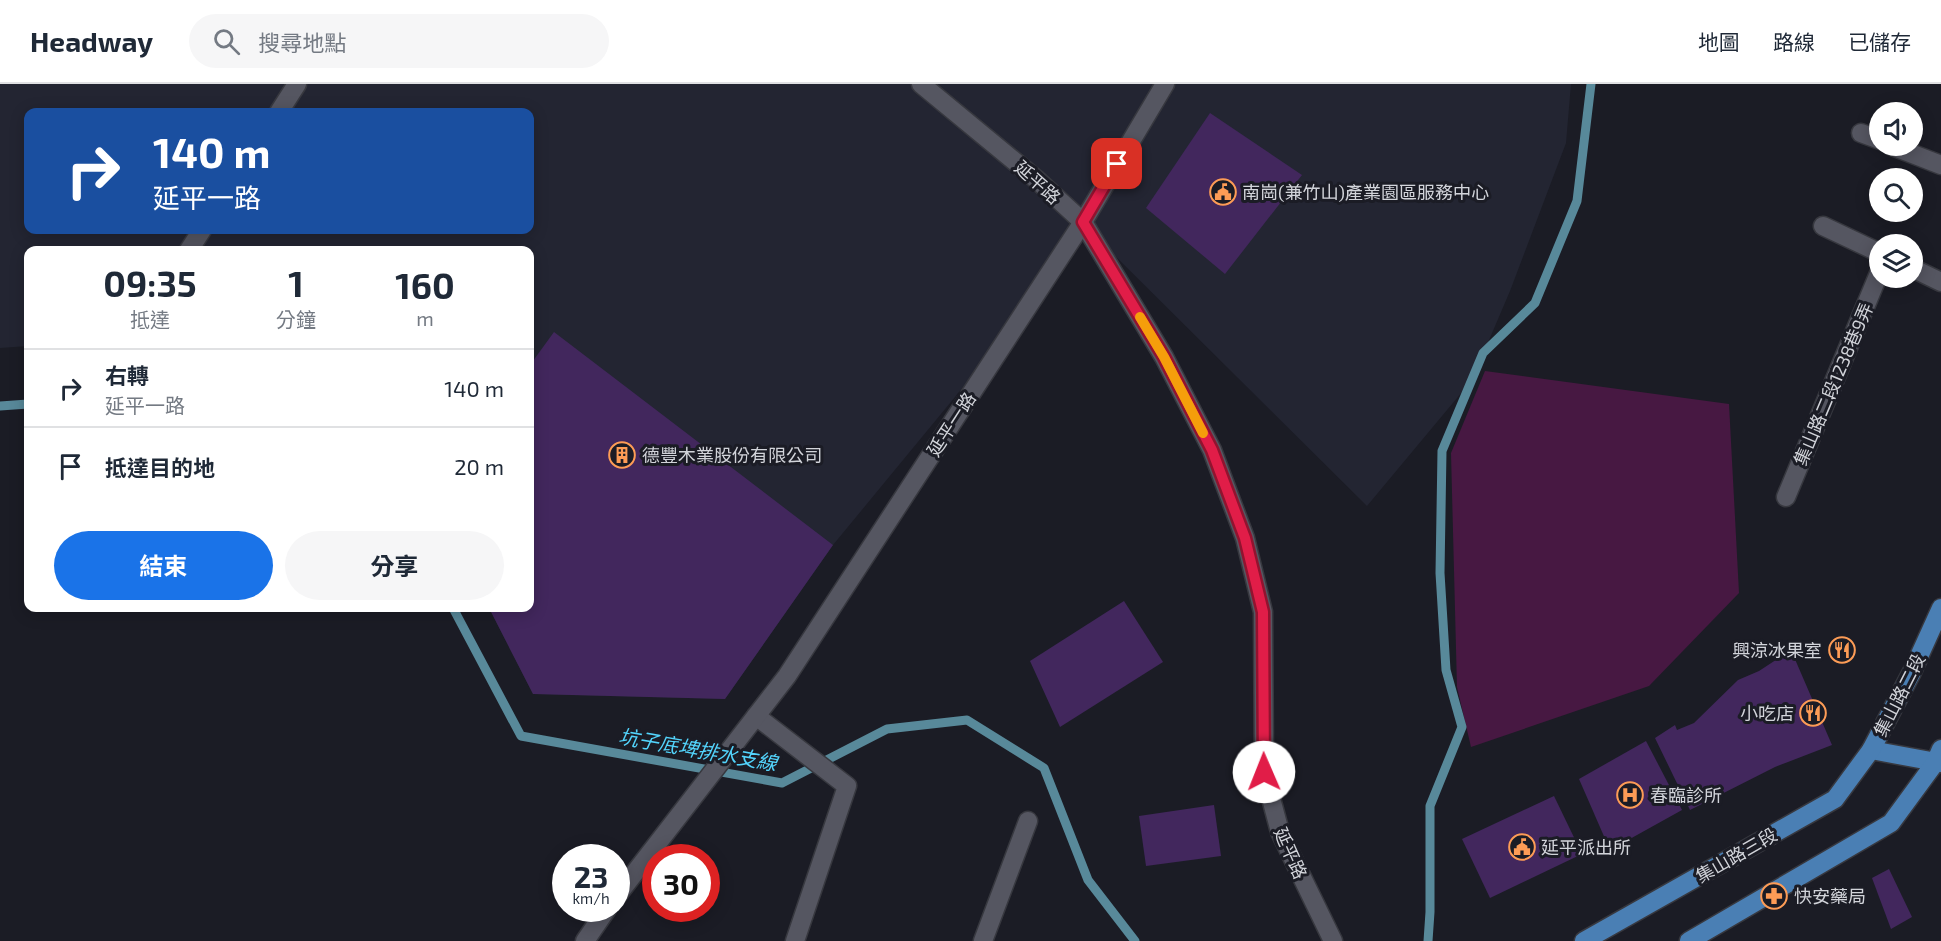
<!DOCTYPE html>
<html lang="zh-TW">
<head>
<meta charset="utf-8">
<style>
	body { margin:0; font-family:"Exo 2","Noto Sans TC",sans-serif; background:#f6f6f7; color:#1f2937; height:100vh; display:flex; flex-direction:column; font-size:22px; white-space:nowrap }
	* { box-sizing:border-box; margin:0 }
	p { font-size:20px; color:#747a83 }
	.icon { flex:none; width:33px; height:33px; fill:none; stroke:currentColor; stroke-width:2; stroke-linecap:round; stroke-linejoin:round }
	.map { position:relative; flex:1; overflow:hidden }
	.details { position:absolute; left:24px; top:162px; width:510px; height:366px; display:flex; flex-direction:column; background:#fff; border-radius:12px; box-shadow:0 3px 15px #0003 }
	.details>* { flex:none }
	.banner { position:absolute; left:24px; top:24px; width:510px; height:126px; border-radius:12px; box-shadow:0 3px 15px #0003; background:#1a4fa0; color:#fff; overflow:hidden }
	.tools { position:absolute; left:1869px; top:18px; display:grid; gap:12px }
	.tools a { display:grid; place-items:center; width:54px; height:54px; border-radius:50%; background:#fff; box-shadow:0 3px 15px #0003; font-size:30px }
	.speed { position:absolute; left:552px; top:760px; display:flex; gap:12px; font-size:30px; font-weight:700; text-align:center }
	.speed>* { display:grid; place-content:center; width:78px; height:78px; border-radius:50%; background:#fff; box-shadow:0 3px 15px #0003; line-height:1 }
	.speed small { font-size:15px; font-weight:400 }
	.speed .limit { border:9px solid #d22; background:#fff; color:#111 }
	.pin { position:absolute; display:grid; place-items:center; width:51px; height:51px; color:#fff; margin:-26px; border-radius:12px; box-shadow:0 3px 9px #0006 }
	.me { position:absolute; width:66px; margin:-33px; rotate:359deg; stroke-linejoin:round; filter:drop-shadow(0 0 4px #0008) }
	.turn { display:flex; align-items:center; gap:21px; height:126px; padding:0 30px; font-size:27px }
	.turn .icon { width:78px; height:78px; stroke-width:2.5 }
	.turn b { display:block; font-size:42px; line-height:51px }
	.eta { display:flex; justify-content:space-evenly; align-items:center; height:102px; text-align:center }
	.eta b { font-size:36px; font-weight:700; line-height:42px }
	.button { display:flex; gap:12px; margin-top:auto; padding:12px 30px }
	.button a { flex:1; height:69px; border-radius:36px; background:#1a73e8; color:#fff; font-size:24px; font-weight:700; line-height:69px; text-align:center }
	.button a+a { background:#f6f6f7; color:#1f2937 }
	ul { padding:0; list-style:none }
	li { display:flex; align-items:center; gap:18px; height:78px; padding:0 30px; border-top:2px solid #e0e1e3 }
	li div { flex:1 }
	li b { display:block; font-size:22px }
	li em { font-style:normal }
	header { display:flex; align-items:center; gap:36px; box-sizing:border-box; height:84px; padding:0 30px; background:#fff; border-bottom:2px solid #e0e1e3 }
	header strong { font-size:28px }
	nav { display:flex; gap:33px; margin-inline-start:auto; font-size:21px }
	.search { width:420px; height:54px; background:#f6f6f7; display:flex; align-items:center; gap:15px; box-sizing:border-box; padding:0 21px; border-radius:33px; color:#747a83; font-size:22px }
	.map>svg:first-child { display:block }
	.built { fill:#232532; fill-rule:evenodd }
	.green { fill:#471842 }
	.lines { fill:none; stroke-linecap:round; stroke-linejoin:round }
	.stream { stroke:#58899a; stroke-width:9 }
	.building { fill:#42275d }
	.minor-casing { stroke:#37383f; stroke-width:21 }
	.major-casing { stroke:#37383f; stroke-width:21 }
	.minor { stroke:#555661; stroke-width:18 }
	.major { stroke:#4a7fb4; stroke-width:18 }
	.route-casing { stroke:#92132f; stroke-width:15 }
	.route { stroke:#e11d48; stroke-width:10 }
	.slow { stroke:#f59e0b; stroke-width:10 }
	.labels { text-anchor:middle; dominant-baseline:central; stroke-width:6; stroke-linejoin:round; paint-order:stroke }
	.street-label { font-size:18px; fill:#d2d4da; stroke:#1b1c25 }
	.poi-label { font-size:18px; fill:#d2d4da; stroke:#1b1c25; text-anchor:start }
	.water-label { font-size:20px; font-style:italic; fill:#53d4fc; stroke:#1b1c25 }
</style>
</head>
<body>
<header>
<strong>Headway</strong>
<div class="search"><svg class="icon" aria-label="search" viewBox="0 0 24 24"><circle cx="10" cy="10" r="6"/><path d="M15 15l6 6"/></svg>搜尋地點</div>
<nav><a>地圖</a><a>路線</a><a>已儲存</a></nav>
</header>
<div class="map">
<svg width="1941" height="857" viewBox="0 0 1941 857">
	<rect width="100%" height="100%" fill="#1b1c25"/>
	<path class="built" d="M0 0H1571L1566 59 1510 207 1472 296 1367 422 1091 148 833 461 725 615 533 610 489 524H530V166H28V262L0 264ZM28 28H530V146H28Z"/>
	<polygon class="green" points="1485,287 1729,320 1739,509 1649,602 1471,663 1457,603 1451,369"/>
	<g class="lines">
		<g class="stream">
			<polyline points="0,322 28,320"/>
			<polyline points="453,524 521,652 782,699 887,645 967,636 1044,684 1088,796 1135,857"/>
			<polyline points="1428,857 1430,828 1430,722 1462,643 1446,586 1440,489 1442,367 1483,269 1535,219 1577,117 1591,0"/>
		</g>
	</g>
	<g class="building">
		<polygon points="1210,29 1302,91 1225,190 1146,124"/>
		<polygon points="554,248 833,461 725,615 533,610 489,524 530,524 530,281"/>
		<polygon points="1124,517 1163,578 1060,643 1030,577"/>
		<polygon points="1791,566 1832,661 1775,683 1690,726 1655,654 1675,641 1677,646 1694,639 1738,596 1759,587"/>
		<polygon points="1646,657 1682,726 1610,766 1579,695"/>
		<polygon points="1554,712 1582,770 1490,814 1462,755"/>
		<polygon points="1214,721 1221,772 1146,782 1139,732"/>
		<polygon points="1889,785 1912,833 1891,845 1872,794"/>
	</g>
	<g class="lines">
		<g class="minor-casing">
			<g id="minor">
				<polyline points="921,0 1036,95 1083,138 1164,273 1212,366 1245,454 1263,528 1264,688 1280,748 1333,857"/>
				<polyline points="279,28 297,0"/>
				<polyline points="1861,49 1880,56"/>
				<polyline points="1892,62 1941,81"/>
				<polyline points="1823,142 1880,169"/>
				<polyline points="189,166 202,146"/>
				<polyline points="1912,184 1941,198"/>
				<polyline points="1786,413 1880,187"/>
				<polyline points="756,632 847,702 795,857"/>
				<polyline points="616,813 787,592 1083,138 1165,0"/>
				<polyline points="585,857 607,825"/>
				<polyline points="983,857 1028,737"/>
			</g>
		</g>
		<g class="major-casing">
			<g id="major">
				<polyline points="1871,666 1941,679"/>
				<polyline points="1584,857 1835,715 1871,666 1912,588 1941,524"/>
				<polyline points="1689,857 1891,739 1935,679 1941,665"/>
			</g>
		</g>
		<use href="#minor" class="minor"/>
		<use href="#major" class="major"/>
	</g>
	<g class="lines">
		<g class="route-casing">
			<polyline id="route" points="1117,80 1083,138 1164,273 1212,366 1245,454 1263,528 1264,688"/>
		</g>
		<use href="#route" class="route"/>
		<polyline class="slow" points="1140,233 1164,273 1203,349"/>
	</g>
	<defs>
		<g id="civic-ring" transform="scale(1.35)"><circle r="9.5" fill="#1b1c25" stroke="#fd9c56" stroke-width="1.5"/><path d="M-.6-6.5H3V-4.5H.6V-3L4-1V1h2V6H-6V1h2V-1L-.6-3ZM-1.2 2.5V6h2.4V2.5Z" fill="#fd9c56"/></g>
		<g id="building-ring" transform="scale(1.35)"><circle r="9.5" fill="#1b1c25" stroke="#fd9c56" stroke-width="1.5"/><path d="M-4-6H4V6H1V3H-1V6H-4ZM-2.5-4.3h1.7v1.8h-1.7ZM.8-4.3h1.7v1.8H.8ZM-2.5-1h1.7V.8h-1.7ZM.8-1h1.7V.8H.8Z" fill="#fd9c56"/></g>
		<g id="restaurant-ring" transform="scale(1.35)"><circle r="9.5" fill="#1b1c25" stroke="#fd9c56" stroke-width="1.5"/><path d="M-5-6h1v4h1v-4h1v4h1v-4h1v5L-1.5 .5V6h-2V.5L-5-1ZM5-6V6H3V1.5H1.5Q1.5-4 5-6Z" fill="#fd9c56"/></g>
		<g id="hospital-ring" transform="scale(1.35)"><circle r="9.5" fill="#1b1c25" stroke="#fd9c56" stroke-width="1.5"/><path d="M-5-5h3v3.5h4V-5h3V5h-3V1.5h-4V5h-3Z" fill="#fd9c56"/></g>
		<g id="pharmacy-ring" transform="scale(1.35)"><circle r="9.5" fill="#1b1c25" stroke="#fd9c56" stroke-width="1.5"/><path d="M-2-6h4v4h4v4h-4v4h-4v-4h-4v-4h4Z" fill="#fd9c56"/></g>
	</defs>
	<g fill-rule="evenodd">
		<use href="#civic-ring" x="1223" y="108"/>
		<use href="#building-ring" x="622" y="371"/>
		<use href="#restaurant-ring" x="1842" y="566"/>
		<use href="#restaurant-ring" x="1813" y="629"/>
		<use href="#hospital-ring" x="1630" y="711"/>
		<use href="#civic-ring" x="1522" y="763"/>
		<use href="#pharmacy-ring" x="1774" y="812"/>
	</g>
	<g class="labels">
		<g class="street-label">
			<text transform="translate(1038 98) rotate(42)">延平路</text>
			<text transform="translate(1833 300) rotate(-67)">集山路二段1238巷9弄</text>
			<text transform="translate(951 340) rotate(-57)">延平一路</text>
			<text transform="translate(1899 611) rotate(-63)">集山路二段</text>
			<text transform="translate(1291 769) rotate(66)">延平路</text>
			<text transform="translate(1736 771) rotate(-30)">集山路三段</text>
		</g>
		<g class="poi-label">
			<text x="1242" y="108">南崗(兼竹山)產業園區服務中心</text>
			<text x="642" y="371">德豐木業股份有限公司</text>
			<text x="1822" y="566" text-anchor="end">興涼冰果室</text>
			<text x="1794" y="629" text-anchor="end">小吃店</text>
			<text x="1650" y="711">春臨診所</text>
			<text x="1541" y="763">延平派出所</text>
			<text x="1794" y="812">快安藥局</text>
		</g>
		<g class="water-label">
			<text transform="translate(698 665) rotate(10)">坑子底埤排水支線</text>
		</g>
	</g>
</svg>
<div class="tools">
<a><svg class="icon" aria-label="sound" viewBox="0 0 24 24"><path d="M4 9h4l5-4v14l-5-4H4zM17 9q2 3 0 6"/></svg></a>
<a><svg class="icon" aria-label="search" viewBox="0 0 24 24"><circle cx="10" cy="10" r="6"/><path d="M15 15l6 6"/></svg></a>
<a><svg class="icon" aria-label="layers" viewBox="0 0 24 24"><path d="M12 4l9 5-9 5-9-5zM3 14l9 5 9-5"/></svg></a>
</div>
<div class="speed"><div>23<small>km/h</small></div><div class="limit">30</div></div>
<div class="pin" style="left:1117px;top:80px;background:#d93025"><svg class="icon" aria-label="arrive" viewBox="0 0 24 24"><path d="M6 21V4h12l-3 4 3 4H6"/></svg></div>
<svg class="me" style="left:1264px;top:688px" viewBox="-20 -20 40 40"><circle r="19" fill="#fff"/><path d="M0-13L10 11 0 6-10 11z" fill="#e11d48"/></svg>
<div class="banner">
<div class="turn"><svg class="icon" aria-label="right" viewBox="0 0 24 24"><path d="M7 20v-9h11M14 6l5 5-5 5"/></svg><div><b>140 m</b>延平一路</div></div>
</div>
<section class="details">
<div class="eta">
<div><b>09:35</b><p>抵達</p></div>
<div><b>1</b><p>分鐘</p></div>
<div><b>160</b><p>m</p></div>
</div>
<ul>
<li><svg class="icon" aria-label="right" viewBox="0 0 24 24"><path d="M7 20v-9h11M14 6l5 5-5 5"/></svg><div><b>右轉</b><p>延平一路</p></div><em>140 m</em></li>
<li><svg class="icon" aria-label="arrive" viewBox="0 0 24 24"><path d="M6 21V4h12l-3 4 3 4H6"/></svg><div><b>抵達目的地</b></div><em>20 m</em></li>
</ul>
<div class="button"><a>結束</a><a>分享</a></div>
</section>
</div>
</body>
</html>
